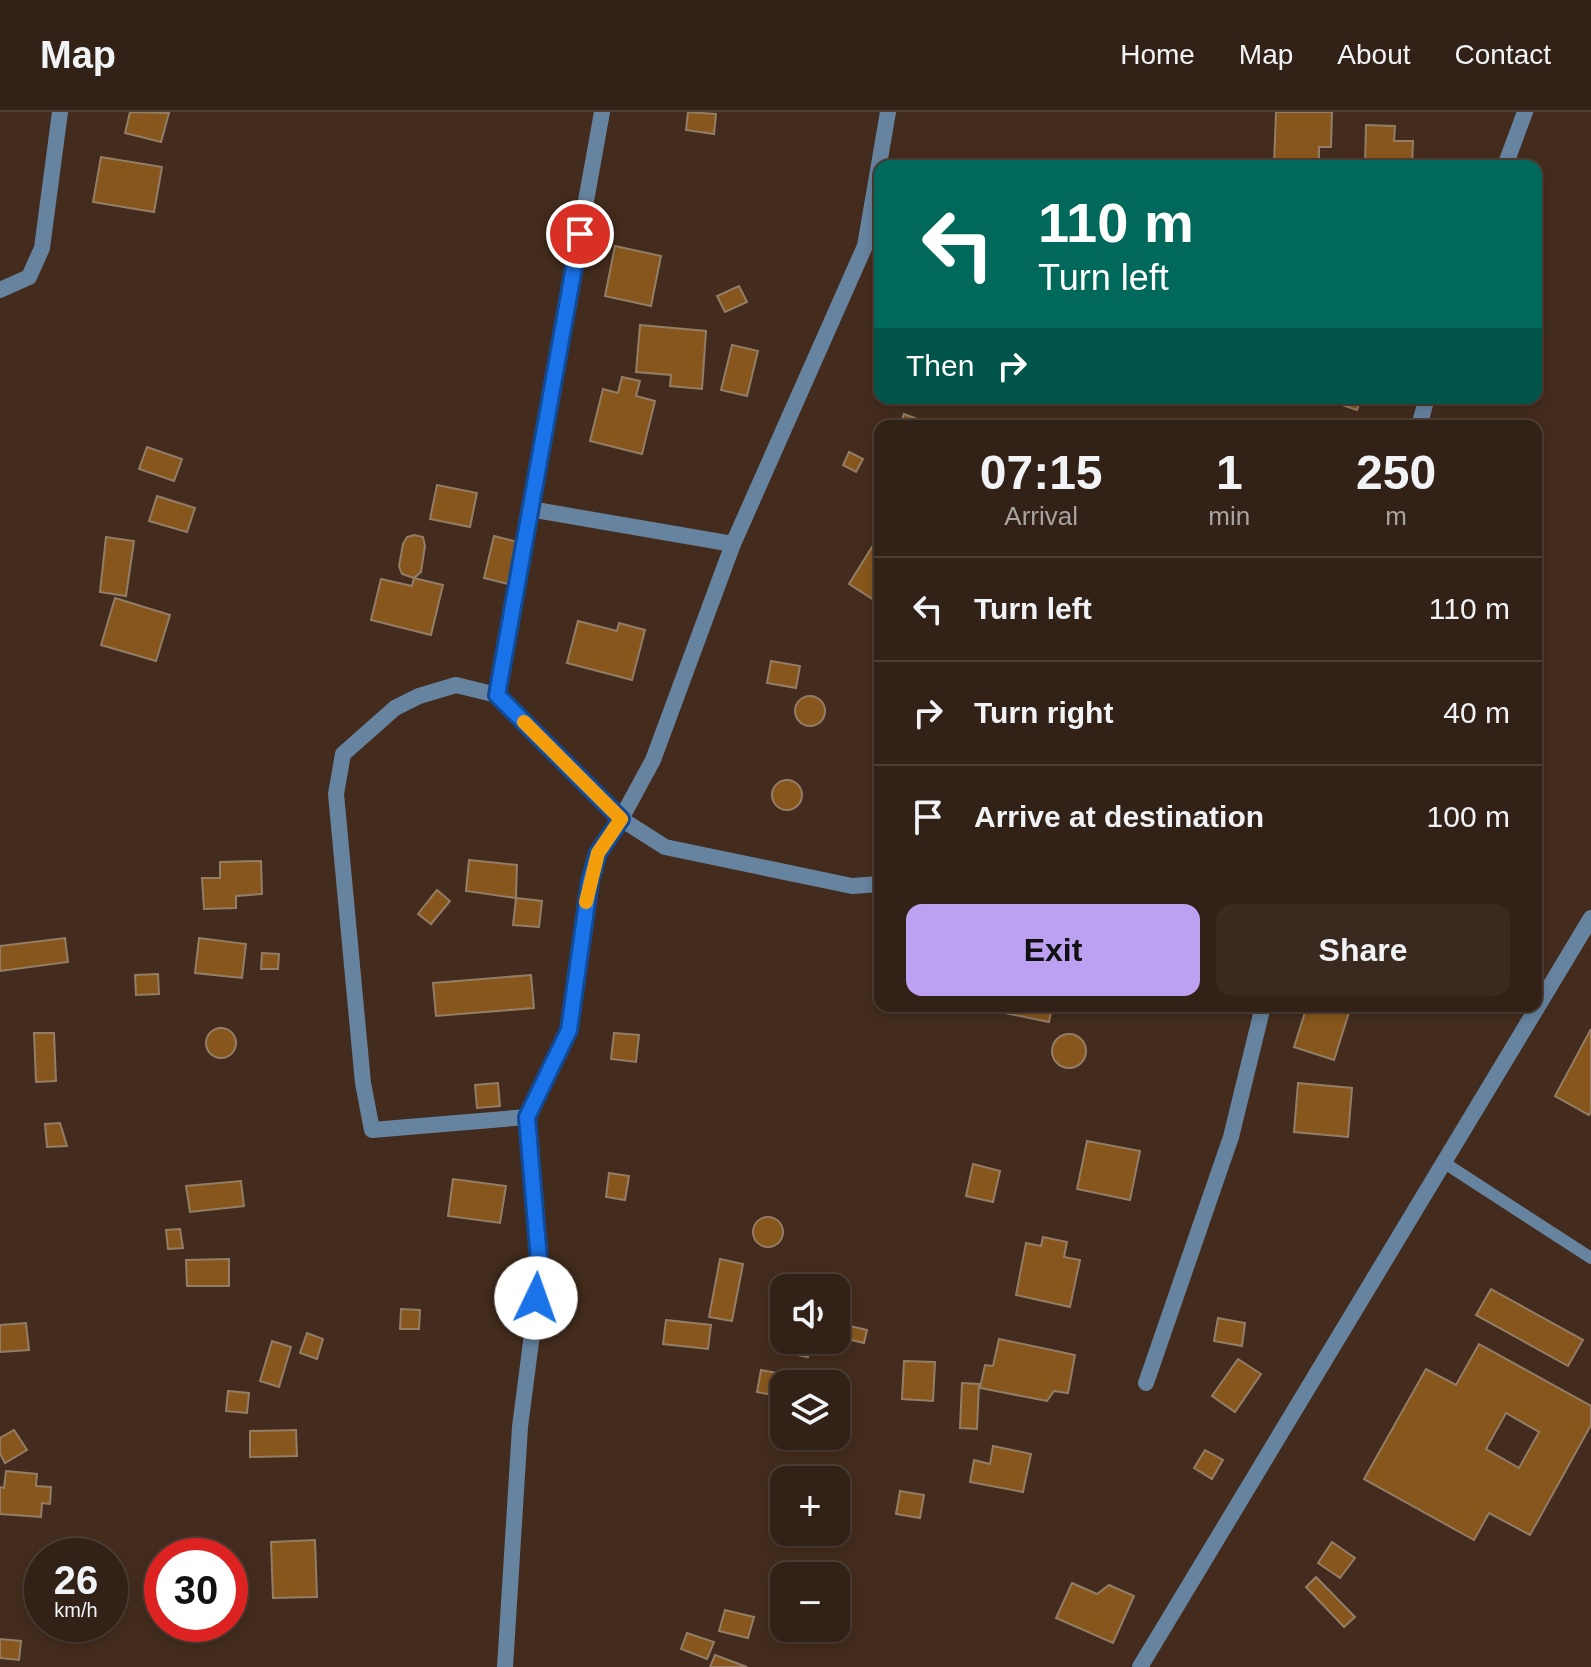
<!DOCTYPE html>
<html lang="en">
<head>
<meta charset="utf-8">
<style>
	body { margin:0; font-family:Helvetica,sans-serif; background:#3a291f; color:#f1f3f6; height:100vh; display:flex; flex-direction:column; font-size:30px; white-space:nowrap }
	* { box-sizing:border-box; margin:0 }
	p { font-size:26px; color:#a8a3a1 }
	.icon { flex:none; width:44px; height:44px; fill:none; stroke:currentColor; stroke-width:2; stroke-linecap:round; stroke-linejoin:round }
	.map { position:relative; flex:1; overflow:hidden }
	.sheet { position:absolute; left:874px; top:308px; width:668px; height:592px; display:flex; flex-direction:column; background:#322116; border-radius:16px; box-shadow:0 4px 12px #0003,0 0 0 2px #4d3e35 }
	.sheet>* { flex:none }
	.hud { position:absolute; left:874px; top:48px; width:668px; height:244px; border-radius:16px; box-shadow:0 4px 12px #0003,0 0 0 2px #4d3e35; background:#00695c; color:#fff; overflow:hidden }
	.buttons { position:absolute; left:770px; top:1162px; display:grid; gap:16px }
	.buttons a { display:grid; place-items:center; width:80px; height:80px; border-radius:16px; background:#322116; box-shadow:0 4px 12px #0003,0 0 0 2px #4d3e35; font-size:40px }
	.speed { position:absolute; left:24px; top:1426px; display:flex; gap:16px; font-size:40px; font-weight:700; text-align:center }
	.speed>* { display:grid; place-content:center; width:104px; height:104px; border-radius:50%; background:#322116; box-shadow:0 4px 12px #0003,0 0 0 2px #4d3e35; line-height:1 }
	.speed small { font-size:20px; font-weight:400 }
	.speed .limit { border:12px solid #d22; background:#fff; color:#111 }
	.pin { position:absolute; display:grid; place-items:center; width:68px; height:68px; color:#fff; margin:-34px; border:4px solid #fff; border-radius:50%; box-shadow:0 2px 8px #0007 }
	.me { position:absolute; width:88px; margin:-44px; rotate:3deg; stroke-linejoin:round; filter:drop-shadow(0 0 6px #0008) }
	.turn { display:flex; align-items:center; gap:28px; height:168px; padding:0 32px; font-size:36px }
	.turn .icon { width:104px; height:104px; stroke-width:2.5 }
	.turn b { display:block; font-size:56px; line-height:68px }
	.then { display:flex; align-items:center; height:76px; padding:0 32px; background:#0003; gap:16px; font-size:30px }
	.eta { display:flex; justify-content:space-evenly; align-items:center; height:136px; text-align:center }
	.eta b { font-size:48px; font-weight:600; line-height:56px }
	.cta { display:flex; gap:16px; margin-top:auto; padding:16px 32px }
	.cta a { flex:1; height:92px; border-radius:16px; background:#bca0f2; color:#111; font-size:32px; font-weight:600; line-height:92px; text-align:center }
	.cta a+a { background:#3a291f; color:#f1f3f6 }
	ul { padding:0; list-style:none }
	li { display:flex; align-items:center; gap:24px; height:104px; padding:0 32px; border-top:2px solid #4d3e35 }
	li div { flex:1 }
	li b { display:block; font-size:30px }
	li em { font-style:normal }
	header { display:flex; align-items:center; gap:48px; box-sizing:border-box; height:112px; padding:0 40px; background:#322116; border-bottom:2px solid #4d3e35 }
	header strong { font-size:38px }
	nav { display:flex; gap:44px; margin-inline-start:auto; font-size:28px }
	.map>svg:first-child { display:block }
	.building { fill:#87561c; stroke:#937d66; stroke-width:2; fill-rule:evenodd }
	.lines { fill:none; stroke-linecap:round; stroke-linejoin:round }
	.service { stroke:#66839f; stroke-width:12 }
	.minor { stroke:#66839f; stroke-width:16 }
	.tertiary { stroke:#66839f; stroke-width:16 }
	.route-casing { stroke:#114b97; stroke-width:20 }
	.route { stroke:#1a73e8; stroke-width:14 }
	.slow { stroke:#f59e0b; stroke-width:14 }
</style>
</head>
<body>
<header>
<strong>Map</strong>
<nav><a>Home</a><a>Map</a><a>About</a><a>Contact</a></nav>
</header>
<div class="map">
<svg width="1591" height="1555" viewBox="0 0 1591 1555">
	<rect width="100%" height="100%" fill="#432c1d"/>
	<g class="building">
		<polygon points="130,0 169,1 161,30 125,21"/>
		<polygon points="688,0 716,2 714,22 686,18"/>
		<polygon points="1276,0 1332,0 1331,35 1319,35 1319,54 1274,53"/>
		<polygon points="1366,13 1395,14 1394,29 1413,29 1412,54 1365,54"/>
		<polygon points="101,45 162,55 154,100 93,90"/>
		<polygon points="615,134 661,144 651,194 605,184"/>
		<polygon points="739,174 747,190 725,200 717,184"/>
		<polygon points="640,213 706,219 702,277 670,274 671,263 636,260"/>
		<polygon points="732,233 758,239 747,284 721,278"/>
		<polygon points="622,265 640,269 636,284 655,289 642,342 590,329 603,277 618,281"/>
		<polygon points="1335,286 1361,286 1357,298 1333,290"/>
		<polygon points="904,302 935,314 899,314"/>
		<polygon points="147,335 182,347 174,369 139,357"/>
		<polygon points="849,340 863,347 856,360 843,353"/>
		<polygon points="437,373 477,381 470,415 430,407"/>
		<polygon points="157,384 195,396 187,420 149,409"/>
		<polygon points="414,423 423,425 425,434 421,460 414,466 402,462 399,454 403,432 407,425"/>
		<polygon points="494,424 518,430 508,472 484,466"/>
		<polygon points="106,425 134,429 126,484 100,480"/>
		<polygon points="872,435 880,441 880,492 849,472"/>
		<polygon points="414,466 443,473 431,523 371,508 381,467 412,474"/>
		<polygon points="115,486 170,503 156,549 101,533"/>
		<polygon points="578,509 617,519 619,511 645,518 632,568 567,551"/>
		<polygon points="771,549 800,554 796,576 767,571"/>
		<circle cx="810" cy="599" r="15"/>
		<circle cx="787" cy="683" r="15"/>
		<polygon points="469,748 517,753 516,786 466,779"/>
		<polygon points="261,749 262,782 236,784 236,796 204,797 202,766 220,766 220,750"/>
		<polygon points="437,778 450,789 431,812 418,802"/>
		<polygon points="516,786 542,789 539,815 513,813"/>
		<polygon points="65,826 68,850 0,859 0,834"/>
		<polygon points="199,826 246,832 242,866 195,861"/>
		<polygon points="262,841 279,842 278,857 261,857"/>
		<polygon points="158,862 159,882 136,883 135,863"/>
		<polygon points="531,863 534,896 436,904 433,871"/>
		<polygon points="1001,894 1052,894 1049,910 1000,900"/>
		<polygon points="1307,894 1351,894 1334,948 1294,935"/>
		<circle cx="221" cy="931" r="15"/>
		<polygon points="1591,917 1591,999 1589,1003 1555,984"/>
		<polygon points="34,921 54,921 56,969 36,970"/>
		<polygon points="614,921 639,923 636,950 611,947"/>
		<circle cx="1069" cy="939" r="17"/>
		<polygon points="498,971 500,994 477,996 475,973"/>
		<polygon points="1298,971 1352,976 1348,1025 1294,1020"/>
		<polygon points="60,1011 67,1034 47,1035 45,1012"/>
		<polygon points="1087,1029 1140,1039 1130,1088 1077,1077"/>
		<polygon points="973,1052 1000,1059 993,1090 966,1084"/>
		<polygon points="609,1061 629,1064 625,1088 606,1085"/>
		<polygon points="453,1067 506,1074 500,1111 448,1104"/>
		<polygon points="241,1069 244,1094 190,1100 186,1074"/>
		<circle cx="768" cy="1120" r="15"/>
		<polygon points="180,1117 183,1136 168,1137 166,1118"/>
		<polygon points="1043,1125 1067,1130 1064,1145 1080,1148 1070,1195 1016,1183 1026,1131 1041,1134"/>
		<polygon points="229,1147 229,1174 187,1174 186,1148"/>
		<polygon points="720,1147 743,1152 732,1209 709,1205"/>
		<polygon points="1491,1177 1583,1228 1568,1254 1476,1203"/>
		<polygon points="401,1197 420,1198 419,1217 400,1217"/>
		<polygon points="1218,1206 1245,1211 1242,1234 1214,1229"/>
		<polygon points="666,1208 711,1213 708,1237 663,1232"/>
		<polygon points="26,1211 29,1238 0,1240 0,1213"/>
		<polygon points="850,1214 867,1218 864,1231 847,1227"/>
		<polygon points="307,1221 323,1227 317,1247 300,1241"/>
		<polygon points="784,1222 784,1228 811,1228 808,1245 781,1240"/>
		<polygon points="999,1227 1075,1243 1068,1281 1054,1279 1047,1289 980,1276 985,1253 993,1254"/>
		<polygon points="272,1229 291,1235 279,1275 260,1269"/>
		<path d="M1479 1232 1591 1294V1313L1530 1423 1489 1401 1474 1428 1364 1367 1426 1257 1456 1273ZM1506 1301 1539 1320 1519 1356 1486 1337Z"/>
		<polygon points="1238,1247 1261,1262 1235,1300 1212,1284"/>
		<polygon points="904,1249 935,1250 933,1289 902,1287"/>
		<polygon points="761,1258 789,1263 787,1272 784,1272 784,1285 757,1280"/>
		<polygon points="962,1271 979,1272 977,1317 960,1316"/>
		<polygon points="228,1279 249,1281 247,1301 226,1299"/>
		<polygon points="14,1318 27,1338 5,1351 0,1342 0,1326"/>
		<polygon points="296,1318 297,1344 250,1345 250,1319"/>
		<polygon points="993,1334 1031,1342 1023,1380 970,1370 974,1348 990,1352"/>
		<polygon points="1205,1338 1223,1348 1212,1367 1194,1356"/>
		<polygon points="6,1359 37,1362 36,1374 51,1375 50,1392 42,1391 41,1405 0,1402 0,1375 4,1376"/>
		<polygon points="900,1379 924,1383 920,1406 896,1402"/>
		<polygon points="315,1428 317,1485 273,1486 271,1430"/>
		<polygon points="1332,1430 1355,1446 1340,1466 1318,1451"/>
		<polygon points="1316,1465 1355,1505 1344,1515 1306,1475"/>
		<polygon points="1072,1471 1097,1482 1109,1473 1134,1484 1113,1531 1056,1506"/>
		<polygon points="725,1498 754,1505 748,1526 719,1519"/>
		<polygon points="791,1516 808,1516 809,1524 791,1525"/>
		<polygon points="687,1521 714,1530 707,1547 681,1537"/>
		<polygon points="0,1527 21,1529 19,1548 0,1546"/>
		<polygon points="715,1543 747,1555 710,1555"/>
	</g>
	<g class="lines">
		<polyline class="service" points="1443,1050 1591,1146"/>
		<g class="minor">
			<polyline points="1505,54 1525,0"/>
			<polyline points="0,178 29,165 42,136 60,0"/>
			<polyline points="1419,314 1427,286"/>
			<polyline points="530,397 733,432"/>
			<polyline points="497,583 602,0"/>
			<polyline points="527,1005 372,1018 363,971 336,682 343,642 395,596 419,584 456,573 497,583 621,707 665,735 852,774 880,772"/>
			<polyline points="1146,1271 1231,1025 1263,894"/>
			<polyline points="505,1555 520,1315 540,1160 527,1005 569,918 590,769 598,741 621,707 653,648 733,432 865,134 888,0"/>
		</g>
		<polyline class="tertiary" points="1140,1555 1591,806"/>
	</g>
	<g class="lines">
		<g class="route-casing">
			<polyline id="route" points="536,1186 540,1160 527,1005 569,918 590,769 598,741 621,707 497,583 580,122"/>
		</g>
		<use href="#route" class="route"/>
		<polyline class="slow" points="524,610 621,707 598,741 586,790"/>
	</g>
</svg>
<div class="buttons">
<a><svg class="icon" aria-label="sound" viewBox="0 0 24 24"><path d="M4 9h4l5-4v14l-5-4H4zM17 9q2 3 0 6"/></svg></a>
<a><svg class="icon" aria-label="layers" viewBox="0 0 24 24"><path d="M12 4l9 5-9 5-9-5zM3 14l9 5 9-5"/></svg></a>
<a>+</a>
<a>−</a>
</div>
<div class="speed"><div>26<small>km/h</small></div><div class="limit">30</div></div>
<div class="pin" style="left:580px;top:122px;background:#d93025"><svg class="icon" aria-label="arrive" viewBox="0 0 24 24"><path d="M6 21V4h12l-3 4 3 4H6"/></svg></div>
<svg class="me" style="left:536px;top:1186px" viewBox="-20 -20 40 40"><circle r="19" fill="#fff"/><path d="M0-13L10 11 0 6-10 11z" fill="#1a73e8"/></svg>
<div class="hud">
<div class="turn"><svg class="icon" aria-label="left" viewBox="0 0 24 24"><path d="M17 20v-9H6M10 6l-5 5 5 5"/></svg><div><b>110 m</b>Turn left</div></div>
<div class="then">Then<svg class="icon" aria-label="right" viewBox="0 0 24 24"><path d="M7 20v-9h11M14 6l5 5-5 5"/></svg></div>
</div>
<section class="sheet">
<div class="eta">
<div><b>07:15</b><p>Arrival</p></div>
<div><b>1</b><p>min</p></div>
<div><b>250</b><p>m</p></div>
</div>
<ul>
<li><svg class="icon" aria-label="left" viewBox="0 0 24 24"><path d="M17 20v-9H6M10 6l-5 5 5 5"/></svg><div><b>Turn left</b></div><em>110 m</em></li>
<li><svg class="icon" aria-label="right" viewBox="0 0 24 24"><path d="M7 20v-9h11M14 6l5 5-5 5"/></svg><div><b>Turn right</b></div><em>40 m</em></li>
<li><svg class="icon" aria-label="arrive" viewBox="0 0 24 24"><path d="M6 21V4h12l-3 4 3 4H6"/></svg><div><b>Arrive at destination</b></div><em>100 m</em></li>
</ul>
<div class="cta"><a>Exit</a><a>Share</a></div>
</section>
</div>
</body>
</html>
